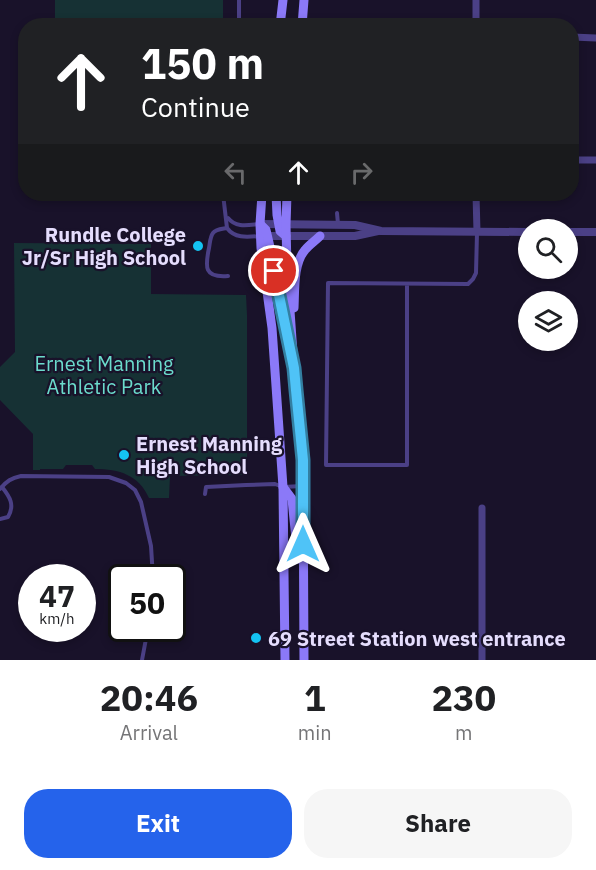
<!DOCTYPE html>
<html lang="en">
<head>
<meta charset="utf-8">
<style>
	body { margin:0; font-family:"IBM Plex Sans",sans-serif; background:#f6f6f6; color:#202124; height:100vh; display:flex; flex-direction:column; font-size:22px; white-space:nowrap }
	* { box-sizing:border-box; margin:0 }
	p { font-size:20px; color:#757577 }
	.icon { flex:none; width:33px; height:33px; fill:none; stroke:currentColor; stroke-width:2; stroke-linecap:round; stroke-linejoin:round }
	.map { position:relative; height:660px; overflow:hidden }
	.side { display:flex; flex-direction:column; background:#fff; flex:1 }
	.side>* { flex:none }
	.top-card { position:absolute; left:18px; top:18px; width:561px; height:183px; border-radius:24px; box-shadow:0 3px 9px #0003; background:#202124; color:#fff; overflow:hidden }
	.controls { position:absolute; left:518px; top:219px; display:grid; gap:12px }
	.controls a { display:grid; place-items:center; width:60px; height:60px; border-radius:50%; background:#fff; box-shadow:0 3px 9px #0003; font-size:30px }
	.speed { position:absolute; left:18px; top:564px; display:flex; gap:12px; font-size:30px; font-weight:700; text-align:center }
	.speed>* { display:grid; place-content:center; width:78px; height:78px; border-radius:50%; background:#fff; box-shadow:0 3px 9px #0003; line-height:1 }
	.speed small { font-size:15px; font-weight:400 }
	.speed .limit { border:3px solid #111; border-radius:9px; background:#fff; color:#111 }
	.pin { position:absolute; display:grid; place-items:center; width:51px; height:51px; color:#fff; margin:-26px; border:3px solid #fff; border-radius:50%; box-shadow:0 2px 6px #0007 }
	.me { position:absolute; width:66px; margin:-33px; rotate:0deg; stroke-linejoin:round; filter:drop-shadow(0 0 4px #0008) }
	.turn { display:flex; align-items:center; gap:21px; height:126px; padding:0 24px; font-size:27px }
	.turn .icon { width:78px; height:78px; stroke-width:2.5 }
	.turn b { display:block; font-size:42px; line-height:51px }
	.lanes { display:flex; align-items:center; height:57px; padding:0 24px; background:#0003; justify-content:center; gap:30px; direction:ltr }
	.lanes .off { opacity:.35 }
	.eta { display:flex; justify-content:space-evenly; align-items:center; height:102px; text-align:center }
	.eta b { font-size:36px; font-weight:800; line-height:42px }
	.button { display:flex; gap:12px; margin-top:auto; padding:12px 24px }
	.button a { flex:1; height:69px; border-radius:24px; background:#2563eb; color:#fff; font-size:24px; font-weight:800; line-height:69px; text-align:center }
	.button a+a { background:#f6f6f6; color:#202124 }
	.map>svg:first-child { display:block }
	.green { fill:#163134 }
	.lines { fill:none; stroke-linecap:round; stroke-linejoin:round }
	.service { stroke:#4b4086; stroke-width:4 }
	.minor { stroke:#4b4086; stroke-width:7 }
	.tertiary { stroke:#4b4086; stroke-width:8 }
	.secondary { stroke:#8b79f8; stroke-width:9 }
	.route-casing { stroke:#337fa1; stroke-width:15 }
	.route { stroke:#4fc3f7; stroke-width:10 }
	.poi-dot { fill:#14c3f3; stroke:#19122a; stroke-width:2 }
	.labels { text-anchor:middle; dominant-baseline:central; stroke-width:4.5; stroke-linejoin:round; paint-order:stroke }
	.poi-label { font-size:20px; font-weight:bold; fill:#e5ddfd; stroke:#19122a; text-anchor:start }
	.park-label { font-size:20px; fill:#6bdbcc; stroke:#19122a }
</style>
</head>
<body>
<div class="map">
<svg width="596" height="660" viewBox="0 0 596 660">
	<rect width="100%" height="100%" fill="#19122a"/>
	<g class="green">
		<rect x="55" y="0" width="168" height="25"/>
		<path d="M14 243 151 244V294L246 295 247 315V475L170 476 169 498H149C139 475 119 469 95 469L92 465H66L63 469H40V470H33V434L0 400V367L15 352Z"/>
	</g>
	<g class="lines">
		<g class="service">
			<polyline points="239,26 239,0"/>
			<path d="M223 194 227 228C235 239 248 237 260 236"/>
			<polyline points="337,213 338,224"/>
			<path d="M228 218C236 228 248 225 259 224"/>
			<path d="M227 228C222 229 216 229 213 233 210 237 210 243 209 248 205 267 204 278 228 276"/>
			<polyline points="407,284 407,465 326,465 328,283 468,284 473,279 476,273 477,233"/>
			<path d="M0 489C7 481 11 478 21 476L109 477 126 483 135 490 141 502 151 546 153 578"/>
			<polyline points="205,494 206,487 246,485 275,484 283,487 302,486"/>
			<path d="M0 519 8 517C15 505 10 497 2 487"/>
			<polyline points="142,660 148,628"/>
		</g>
		<g class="minor">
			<polyline points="476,0 476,26"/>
			<polyline points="572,37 596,38"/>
			<polyline points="572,160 596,160"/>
			<polyline points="476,194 477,232"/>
			<polyline points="482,508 482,660"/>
		</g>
		<g class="tertiary">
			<polyline points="260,224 355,225 381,231 528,232"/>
			<polyline points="567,232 596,232"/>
			<polyline points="262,236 355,236 378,231"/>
		</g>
		<g class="secondary">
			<polyline points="280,26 283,0"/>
			<polyline points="302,26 304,0"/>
			<polyline points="262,194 260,224 261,248 272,328 283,487 285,660"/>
			<polyline points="276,194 277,215 280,231 286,236"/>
			<polyline points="287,194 286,225 287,268 294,368 303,460 304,660"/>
			<polyline points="261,225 266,230 270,247 287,337"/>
			<path d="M294 308C295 290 293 264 305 250 309 245 315 241 320 236"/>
			<polyline points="283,487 292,499 298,559"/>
		</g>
	</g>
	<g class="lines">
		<g class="route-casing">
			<polyline id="route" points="274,271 294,368 296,390 303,460 303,544"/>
		</g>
		<use href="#route" class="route"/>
	</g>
	<g class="poi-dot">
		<circle cx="198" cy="246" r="6"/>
		<circle cx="124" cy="455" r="6"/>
		<circle cx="256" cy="638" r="6"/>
	</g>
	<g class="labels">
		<g class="poi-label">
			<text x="186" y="234" text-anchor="end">Rundle College<tspan x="186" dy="23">Jr/Sr High School</tspan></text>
			<text x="136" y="443">Ernest Manning<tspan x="136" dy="23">High School</tspan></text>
			<text x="268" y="638">69 Street Station west entrance</text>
		</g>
		<g class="park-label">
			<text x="104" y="363">Ernest Manning<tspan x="104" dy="23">Athletic Park</tspan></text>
		</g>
	</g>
</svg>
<div class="controls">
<a><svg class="icon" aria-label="search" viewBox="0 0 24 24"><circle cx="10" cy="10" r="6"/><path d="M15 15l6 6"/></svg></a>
<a><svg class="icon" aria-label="layers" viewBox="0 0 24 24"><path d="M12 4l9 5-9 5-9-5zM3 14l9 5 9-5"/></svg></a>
</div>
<div class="speed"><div>47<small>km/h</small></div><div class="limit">50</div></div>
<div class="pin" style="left:274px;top:271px;background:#d93025"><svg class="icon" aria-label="arrive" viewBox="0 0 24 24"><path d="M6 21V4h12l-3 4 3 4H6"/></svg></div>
<svg class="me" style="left:303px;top:544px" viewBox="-20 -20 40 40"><path d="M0-17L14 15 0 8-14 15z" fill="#4fc3f7" stroke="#fff" stroke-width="4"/></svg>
<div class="top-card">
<div class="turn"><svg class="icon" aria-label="ahead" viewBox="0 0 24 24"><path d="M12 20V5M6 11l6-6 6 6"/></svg><div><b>150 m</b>Continue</div></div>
<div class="lanes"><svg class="icon off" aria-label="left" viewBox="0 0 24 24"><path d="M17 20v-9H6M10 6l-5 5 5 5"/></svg><svg class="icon" aria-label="ahead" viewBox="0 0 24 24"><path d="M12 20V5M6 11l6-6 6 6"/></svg><svg class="icon off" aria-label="right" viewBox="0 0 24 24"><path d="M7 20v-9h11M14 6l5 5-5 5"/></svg></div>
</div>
</div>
<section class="side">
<div class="eta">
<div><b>20:46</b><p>Arrival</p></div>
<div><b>1</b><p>min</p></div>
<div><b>230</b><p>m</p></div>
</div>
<div class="button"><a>Exit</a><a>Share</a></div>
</section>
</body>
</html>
